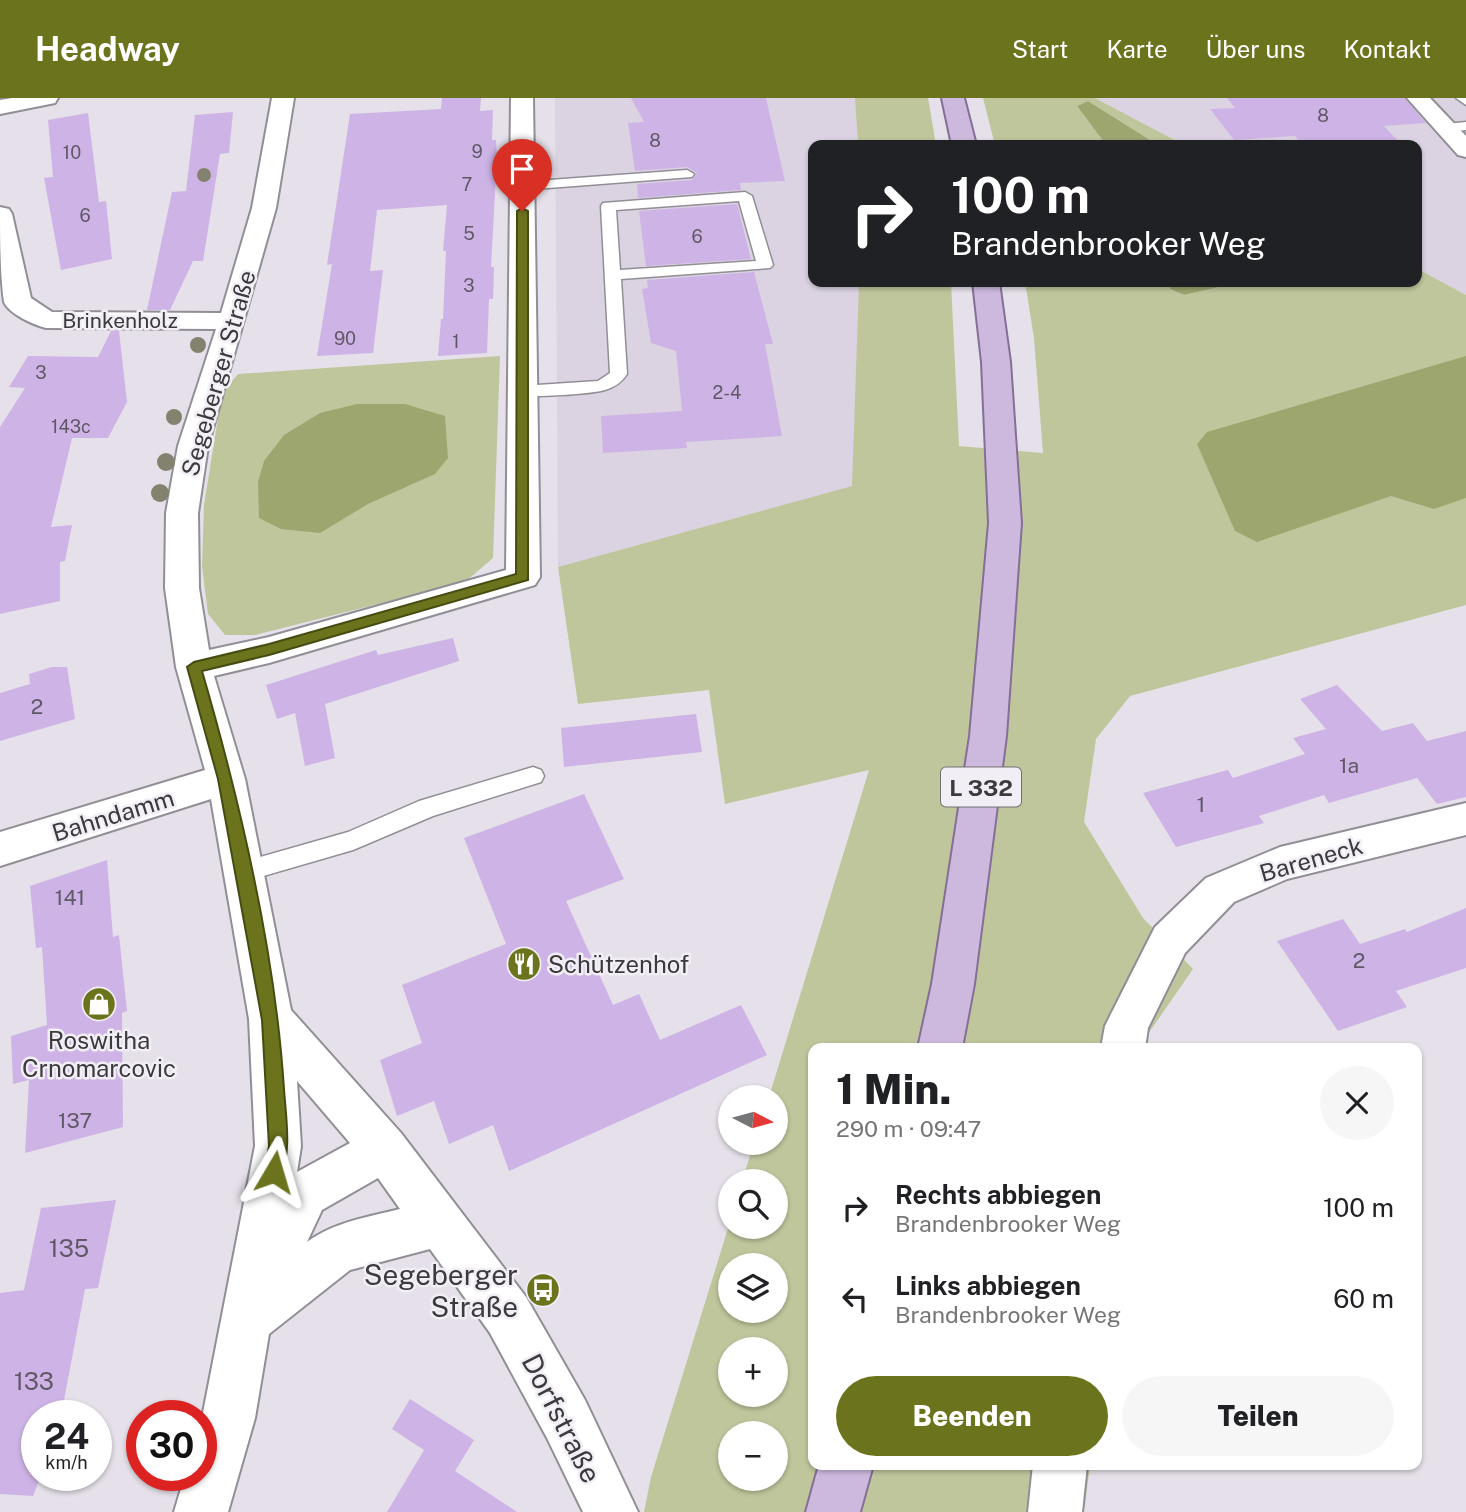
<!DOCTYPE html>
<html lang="de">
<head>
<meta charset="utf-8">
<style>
	body { margin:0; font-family:"Public Sans",sans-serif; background:#f6f6f6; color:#202124; height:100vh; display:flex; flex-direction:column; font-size:26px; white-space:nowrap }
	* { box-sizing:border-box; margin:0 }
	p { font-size:23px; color:#757577 }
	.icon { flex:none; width:38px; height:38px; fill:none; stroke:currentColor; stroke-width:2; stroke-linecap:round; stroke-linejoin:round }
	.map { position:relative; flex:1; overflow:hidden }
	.panel { position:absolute; left:808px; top:945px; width:614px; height:427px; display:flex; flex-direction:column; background:#fff; border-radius:14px; box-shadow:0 2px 5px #0004 }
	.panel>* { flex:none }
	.banner { position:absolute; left:808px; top:42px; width:614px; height:147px; border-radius:14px; box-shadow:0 2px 5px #0004; background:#202124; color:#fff; overflow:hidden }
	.needle { width:46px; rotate:96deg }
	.tools { position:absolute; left:718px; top:987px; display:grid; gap:14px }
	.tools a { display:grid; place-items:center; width:70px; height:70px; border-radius:50%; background:#fff; box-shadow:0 2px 5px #0004; font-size:35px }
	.speed { position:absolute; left:21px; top:1302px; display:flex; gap:14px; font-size:35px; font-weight:700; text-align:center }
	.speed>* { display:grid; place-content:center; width:91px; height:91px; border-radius:50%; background:#fff; box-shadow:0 2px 5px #0004; line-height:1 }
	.speed small { font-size:18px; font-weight:400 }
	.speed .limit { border:10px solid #d22; background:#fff; color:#111 }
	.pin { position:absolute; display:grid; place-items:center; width:60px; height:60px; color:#fff; margin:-72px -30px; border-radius:50% 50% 50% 0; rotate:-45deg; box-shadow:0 0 7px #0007 }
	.pin .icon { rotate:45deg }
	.me { position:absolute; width:77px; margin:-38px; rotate:7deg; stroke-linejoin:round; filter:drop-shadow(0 0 5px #0008) }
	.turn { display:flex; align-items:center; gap:24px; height:147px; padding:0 28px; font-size:32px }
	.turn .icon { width:91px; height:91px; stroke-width:2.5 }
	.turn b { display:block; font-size:49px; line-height:60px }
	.round { display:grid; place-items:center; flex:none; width:74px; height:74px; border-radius:37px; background:#f6f6f6 }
	.head { display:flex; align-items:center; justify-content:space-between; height:119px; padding:0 28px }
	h1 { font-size:42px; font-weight:800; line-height:52px }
	.cta { display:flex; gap:14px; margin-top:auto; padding:14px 28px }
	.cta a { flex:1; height:80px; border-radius:42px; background:#6b731c; color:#fff; font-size:28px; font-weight:800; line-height:80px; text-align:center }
	.cta a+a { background:#f6f6f6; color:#202124 }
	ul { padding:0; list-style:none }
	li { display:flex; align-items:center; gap:21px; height:91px; padding:0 28px }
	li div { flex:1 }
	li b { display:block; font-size:26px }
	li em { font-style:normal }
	header { display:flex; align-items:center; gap:42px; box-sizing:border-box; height:98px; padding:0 35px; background:#6b731c; color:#fff }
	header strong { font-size:33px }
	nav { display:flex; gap:38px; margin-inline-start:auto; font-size:24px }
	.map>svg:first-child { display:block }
	.built { fill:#dbd3e2 }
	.green { fill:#c0c69c; fill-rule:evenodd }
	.water { fill:#9ea670 }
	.building { fill:#ceb4e6 }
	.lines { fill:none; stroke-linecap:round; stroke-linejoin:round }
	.service-casing { stroke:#928e96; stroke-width:3 }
	.minor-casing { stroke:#928e96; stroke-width:4 }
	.primary-casing { stroke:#846f96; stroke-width:4 }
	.service { fill:#fff; fill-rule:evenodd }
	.minor { fill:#fff; fill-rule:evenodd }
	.primary { fill:#ccb9dd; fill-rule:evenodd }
	.tree { fill:#83826e }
	.route { fill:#6b731c; stroke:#464b12; stroke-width:2 }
	.labels { text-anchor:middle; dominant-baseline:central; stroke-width:5; stroke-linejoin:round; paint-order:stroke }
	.far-number-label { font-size:18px; fill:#605867 }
	.far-street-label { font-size:21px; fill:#3c3a3d; stroke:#f2eef6 }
	.number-label { font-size:21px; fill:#605867 }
	.shield { fill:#f2eef6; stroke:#737074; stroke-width:2 }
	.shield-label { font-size:23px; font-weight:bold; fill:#3c3a3d }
	.street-label { font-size:24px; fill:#3c3a3d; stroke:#f2eef6 }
	.poi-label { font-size:24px; fill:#3c3a3d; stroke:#f2eef6; text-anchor:start }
	.near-number-label { font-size:24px; fill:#605867 }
	.near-poi-label { font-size:28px; fill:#3c3a3d; stroke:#f2eef6; text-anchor:end }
	.near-street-label { font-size:28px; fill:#3c3a3d; stroke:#f2eef6 }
</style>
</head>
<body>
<header>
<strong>Headway</strong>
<nav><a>Start</a><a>Karte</a><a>Über uns</a><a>Kontakt</a></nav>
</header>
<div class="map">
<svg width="1466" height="1414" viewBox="0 0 1466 1414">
	<rect width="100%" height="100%" fill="#e5e0e9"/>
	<g class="built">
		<polygon points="555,0 855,0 858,47 814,47 814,184 859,184 853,388 558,469"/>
		<polygon points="1095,0 1466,0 1466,197 1418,171 1418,47 1184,47"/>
	</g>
	<g class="green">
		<polygon points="855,0 928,0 936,47 858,47"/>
		<polygon points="983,0 1095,0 1184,47 1158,47 1088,3 1077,8 1106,47 995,47"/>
		<path d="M1418 171 1466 197V507L1130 598 1096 641 1084 724 1143 820 1193 871 1148 936 1146 950H814V1367H1090L1084 1414H644L651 1379 730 1124V1129H775V1083H742L754 1045H775V999H769L869 672 725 706 709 592 578 606 558 469 852 388 859 184H951L959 348 1043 355 1034 240 1025 184H1168L1170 191 1184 197 1241 184H1418ZM730 1167H775V1213H730ZM730 1251H775V1297H730ZM730 1335H775V1381H730Z"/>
		<polygon points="500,258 493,460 465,484 255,537 225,537 208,516 202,468 204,407 222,295 238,276"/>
	</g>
	<g class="water">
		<polygon points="1088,3 1158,47 1106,47 1077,8"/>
		<polygon points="1168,184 1241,184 1184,197 1170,191"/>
		<polygon points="1466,258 1466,400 1434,411 1391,398 1257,444 1235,433 1197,346 1207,334"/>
		<polygon points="357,306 405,306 445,318 448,360 435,376 368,406 320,435 281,431 259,420 258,384 264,363 284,337 320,315"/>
	</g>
	<g class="building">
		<polygon points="442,0 481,0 480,13 493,12 492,42 496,42 497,59 491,169 494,169 493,201 489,201 487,255 438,258 441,221 443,221 446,153 443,153 447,107 377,112 370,173 383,172 373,255 317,258 332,166 327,167 350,16 441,11"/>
		<polygon points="631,0 766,0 785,83 740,85 741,92 638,100 637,86 692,82 697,75 687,69 635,73 628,25 644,24"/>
		<polygon points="1227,0 1404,0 1426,25 1384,28 1402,47 1303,47 1295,38 1234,42 1210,11 1235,10"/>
		<polygon points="233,14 229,55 220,56 203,163 193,163 170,212 147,212 172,94 186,93 195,17"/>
		<polygon points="88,15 99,104 106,103 112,161 61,172 44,80 53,79 48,22"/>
		<polygon points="737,106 751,161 646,168 639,113"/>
		<polygon points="754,174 773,246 765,246 782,338 686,344 687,350 603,355 601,318 682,313 676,253 651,245 642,191 648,190 647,182"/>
		<polygon points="111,233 119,233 127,304 108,340 72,340 51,429 72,427 65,463 60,464 60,503 0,516 0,329 25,290 9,289 28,258 98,259"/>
		<polygon points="453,540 459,563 325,606 335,660 305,668 295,615 277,621 266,587 376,552 378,557"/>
		<polygon points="52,569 67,569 75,621 0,643 0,595 30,586 29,576"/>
		<polygon points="1337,587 1382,633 1413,625 1427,643 1466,633 1466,699 1437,706 1417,680 1329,705 1324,697 1259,718 1264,725 1176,749 1143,695 1228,672 1233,680 1305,656 1293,640 1326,631 1300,601"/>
		<polygon points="696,616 702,654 564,669 561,630"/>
		<polygon points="584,696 624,781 566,803 613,907 639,896 660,942 741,907 767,957 509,1073 493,1027 449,1046 434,1003 397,1018 380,962 422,945 402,887 506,846 464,740"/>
		<polygon points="107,762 113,839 119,837 127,913 122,915 123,1029 25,1055 29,982 13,986 11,938 47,927 42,849 36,850 30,788"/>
		<polygon points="1466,810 1466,870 1396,893 1407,909 1338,933 1277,843 1343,821 1360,846 1405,831 1407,834"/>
		<polygon points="116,1102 98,1190 85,1191 61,1318 37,1318 37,1377 41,1377 33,1398 0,1396 0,1195 24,1192 41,1110"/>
		<polygon points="410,1301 474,1342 455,1373 517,1414 387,1414 424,1352 392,1331"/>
	</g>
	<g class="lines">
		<g class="service-casing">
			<g id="service">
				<polygon points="1456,0 1466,0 1466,7"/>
				<polygon points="1466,24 1466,32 1446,34 1439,30 1446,26"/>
				<polygon points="687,72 694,76 692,79 522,92 515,88 522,84"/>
				<path d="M745 94 752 98 773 167 770 170 621 181 627 276C622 284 615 289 605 292 591 296 530 300 516 297L513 293 516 289 522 288 598 283 610 275 601 108 603 105ZM739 103 756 163 620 172 616 112Z"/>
				<polygon points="533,669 541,672 544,678 541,684 433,718 353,752 243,784 235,781 231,774 235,767 243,764 348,734 419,703"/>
			</g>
		</g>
		<g class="minor-casing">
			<g id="minor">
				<polygon points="12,0 58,0 55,5 0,16 0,2"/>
				<path d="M272 0H294L276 110 208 348 198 415 199 490 209 552 269 539 506 472 511 0H533L540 479 535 487 269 565 214 578 245 681 291 912 401 1035 526 1199 585 1302 638 1414H583L547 1340 490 1235 430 1151 350 1172 269 1236 255 1320 228 1414H174L185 1377H201V1325L255 1048 249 921 211 701 0 768V734L205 672 176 569 165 490 166 415 178 348 216 231 46 230C34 227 9 216 4 204 0 176 0 137 0 109L9 111 12 116 31 200 52 214 221 215 252 110ZM297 983 350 1045 297 1074 301 1048ZM378 1080 400 1111C368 1119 334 1124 307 1144L322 1112Z"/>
				<polygon points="1407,0 1430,0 1466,38 1466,59 1458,57"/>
				<polygon points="1466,705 1466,737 1287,781 1234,804 1185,855 1148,930 1145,950 1101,950 1105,928 1112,914 1155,829 1206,780 1280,749"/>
				<polygon points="1033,1367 1087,1367 1082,1414 1028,1414"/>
			</g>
		</g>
		<g class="primary-casing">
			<g id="primary">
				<polygon points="942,0 964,0 976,47 952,47"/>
				<polygon points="973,184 999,184 1010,264 1021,425 1006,638 974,886 962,950 918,950 932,886 970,638 989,425 982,264"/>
				<polygon points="819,1367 873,1367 860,1414 806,1414"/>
			</g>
		</g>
		<use href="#service" class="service"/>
		<use href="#minor" class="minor"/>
		<use href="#primary" class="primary"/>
	</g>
	<g class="tree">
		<circle cx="204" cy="77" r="7"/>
		<circle cx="198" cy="247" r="8"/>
		<circle cx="174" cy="319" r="8"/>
		<circle cx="166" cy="364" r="9"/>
		<circle cx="160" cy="395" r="9"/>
	</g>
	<path class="route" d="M522 110 528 113V482L269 557 202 573C241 707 275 852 284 991 286 1021 292 1053 280 1081L274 1084 267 1081 264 1074 269 1048 262 922 218 681 187 569 194 564 269 546 516 476 517 113Z"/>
	<defs>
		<g id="restaurant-disc" transform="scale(1.75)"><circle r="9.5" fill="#6b731c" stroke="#f2eef6"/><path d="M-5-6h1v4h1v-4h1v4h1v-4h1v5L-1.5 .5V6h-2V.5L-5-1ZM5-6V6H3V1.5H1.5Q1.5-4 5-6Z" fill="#fff"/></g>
		<g id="shop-disc" transform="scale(1.75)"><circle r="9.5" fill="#6b731c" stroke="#f2eef6"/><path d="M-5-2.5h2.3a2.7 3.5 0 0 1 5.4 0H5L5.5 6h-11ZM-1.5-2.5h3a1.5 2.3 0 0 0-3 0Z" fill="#fff"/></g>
		<g id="bus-disc" transform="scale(1.75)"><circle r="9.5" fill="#6b731c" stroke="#f2eef6"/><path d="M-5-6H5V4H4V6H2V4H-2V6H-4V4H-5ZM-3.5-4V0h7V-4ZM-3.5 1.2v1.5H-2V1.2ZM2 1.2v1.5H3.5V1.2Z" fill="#fff"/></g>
	</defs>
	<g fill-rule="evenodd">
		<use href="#restaurant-disc" x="524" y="866"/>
		<use href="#shop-disc" x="99" y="906"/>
		<use href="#bus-disc" x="543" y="1192"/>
	</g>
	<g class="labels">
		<g class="far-number-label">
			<text x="1323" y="17">8</text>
			<text x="655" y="42">8</text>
			<text x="477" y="53">9</text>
			<text x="72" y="54">10</text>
			<text x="467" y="86">7</text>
			<text x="85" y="117">6</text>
			<text x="469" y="135">5</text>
			<text x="697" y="138">6</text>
			<text x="469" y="187">3</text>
			<text x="345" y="240">90</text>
			<text x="456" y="243">1</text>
			<text x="41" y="274">3</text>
			<text x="727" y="294">2-4</text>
			<text x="71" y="328">143c</text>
		</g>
		<g class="far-street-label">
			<text x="120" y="222">Brinkenholz</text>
		</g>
		<g class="number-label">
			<text x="37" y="608">2</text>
			<text x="1349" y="667">1a</text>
			<text x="1201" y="706">1</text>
			<text x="70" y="799">141</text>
			<text x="1359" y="862">2</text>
			<text x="75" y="1022">137</text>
		</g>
		<rect class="shield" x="941" y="669.5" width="80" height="39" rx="5"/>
		<g class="shield-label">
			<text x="981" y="689">L 332</text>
		</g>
		<g class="street-label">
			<text transform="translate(218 275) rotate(-74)">Segeberger Straße</text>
			<text transform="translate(113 717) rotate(-17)">Bahndamm</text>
			<text transform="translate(1311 761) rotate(-16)">Bareneck</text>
		</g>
		<g class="poi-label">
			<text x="548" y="866">Schützenhof</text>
			<text x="99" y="942" text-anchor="middle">Roswitha<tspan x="99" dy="28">Crnomarcovic</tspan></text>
		</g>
		<g class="near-number-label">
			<text x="69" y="1150">135</text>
			<text x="34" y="1283">133</text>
		</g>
		<g class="near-poi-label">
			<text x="518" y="1176">Segeberger<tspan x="518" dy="32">Straße</tspan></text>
		</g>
		<g class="near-street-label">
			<text transform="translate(562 1320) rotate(63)">Dorfstraße</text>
		</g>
	</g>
</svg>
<div class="tools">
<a><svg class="needle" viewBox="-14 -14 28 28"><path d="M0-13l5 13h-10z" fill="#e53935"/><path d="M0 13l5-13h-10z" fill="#757577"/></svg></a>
<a><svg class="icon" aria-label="search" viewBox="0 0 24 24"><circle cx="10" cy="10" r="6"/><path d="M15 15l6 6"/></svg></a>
<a><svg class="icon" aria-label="layers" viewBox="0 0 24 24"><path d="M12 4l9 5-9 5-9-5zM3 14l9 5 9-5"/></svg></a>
<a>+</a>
<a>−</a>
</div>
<div class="speed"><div>24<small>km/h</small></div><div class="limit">30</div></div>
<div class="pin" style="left:522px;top:113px;background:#d93025"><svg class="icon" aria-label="arrive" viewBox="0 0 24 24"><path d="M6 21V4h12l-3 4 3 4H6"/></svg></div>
<svg class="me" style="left:274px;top:1074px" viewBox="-20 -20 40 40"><path d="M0-17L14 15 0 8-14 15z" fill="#6b731c" stroke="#fff" stroke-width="4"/></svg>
<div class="banner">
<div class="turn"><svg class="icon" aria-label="right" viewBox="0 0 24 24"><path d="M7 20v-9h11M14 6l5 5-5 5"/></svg><div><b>100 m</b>Brandenbrooker Weg</div></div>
</div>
<section class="panel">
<div class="head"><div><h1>1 Min.</h1><p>290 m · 09:47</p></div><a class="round"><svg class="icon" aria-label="close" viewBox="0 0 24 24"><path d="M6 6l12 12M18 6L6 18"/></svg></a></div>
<ul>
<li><svg class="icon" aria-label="right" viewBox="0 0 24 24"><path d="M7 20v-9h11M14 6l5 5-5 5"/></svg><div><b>Rechts abbiegen</b><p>Brandenbrooker Weg</p></div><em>100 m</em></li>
<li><svg class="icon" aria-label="left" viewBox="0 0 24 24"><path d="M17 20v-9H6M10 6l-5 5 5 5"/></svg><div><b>Links abbiegen</b><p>Brandenbrooker Weg</p></div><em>60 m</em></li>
</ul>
<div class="cta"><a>Beenden</a><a>Teilen</a></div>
</section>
</div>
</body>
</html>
